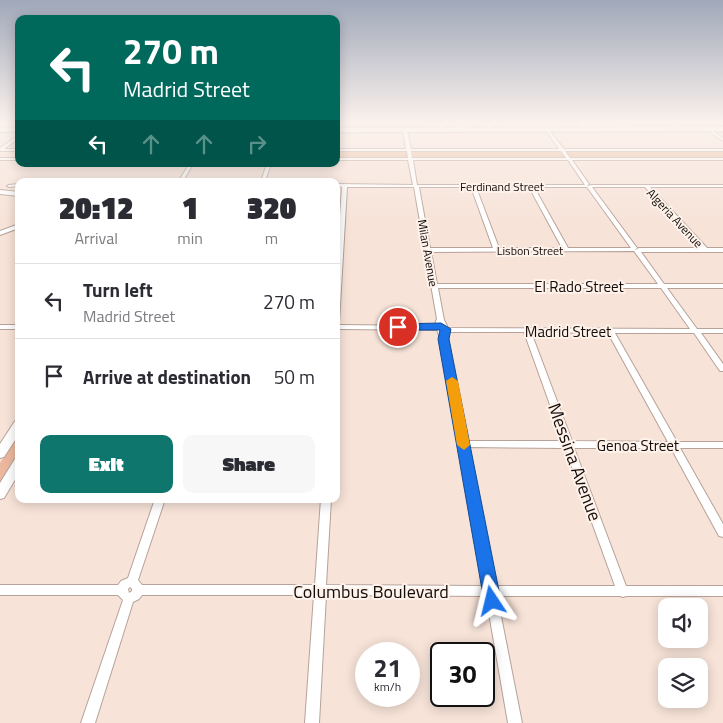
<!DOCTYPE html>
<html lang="en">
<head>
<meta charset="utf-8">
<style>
	body { margin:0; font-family:"Titillium Web",sans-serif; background:#f7f7f7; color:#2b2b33; height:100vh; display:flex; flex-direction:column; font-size:19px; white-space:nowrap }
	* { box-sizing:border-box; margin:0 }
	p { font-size:16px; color:#7c7c81 }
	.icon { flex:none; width:28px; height:28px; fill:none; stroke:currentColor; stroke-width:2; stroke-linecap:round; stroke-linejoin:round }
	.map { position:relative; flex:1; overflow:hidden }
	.side { position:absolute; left:15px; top:178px; width:325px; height:325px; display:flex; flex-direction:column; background:#fff; border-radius:10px; box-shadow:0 2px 12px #0003 }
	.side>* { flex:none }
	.guide { position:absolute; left:15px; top:15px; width:325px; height:152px; border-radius:10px; box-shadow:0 2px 12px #0003; background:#00695c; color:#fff; overflow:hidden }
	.tools { position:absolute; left:658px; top:598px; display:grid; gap:10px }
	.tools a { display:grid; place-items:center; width:50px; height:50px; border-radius:10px; background:#fff; box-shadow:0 2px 12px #0003; font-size:25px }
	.speed { position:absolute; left:355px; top:642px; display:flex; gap:10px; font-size:25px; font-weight:700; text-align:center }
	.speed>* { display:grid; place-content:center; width:65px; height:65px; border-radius:50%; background:#fff; box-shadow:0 2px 12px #0003; line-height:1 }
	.speed small { font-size:12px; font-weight:400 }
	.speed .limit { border:2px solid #111; border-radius:8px; background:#fff; color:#111 }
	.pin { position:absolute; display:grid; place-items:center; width:42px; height:42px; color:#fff; margin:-21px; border:2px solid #fff; border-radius:50%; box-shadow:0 1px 5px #0007 }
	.me { position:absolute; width:55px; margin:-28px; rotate:350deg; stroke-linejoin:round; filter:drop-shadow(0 0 4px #0008) }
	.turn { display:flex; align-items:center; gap:18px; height:105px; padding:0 25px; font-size:22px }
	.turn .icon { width:65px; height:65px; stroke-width:2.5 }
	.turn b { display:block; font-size:35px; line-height:42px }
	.lanes { display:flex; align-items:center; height:48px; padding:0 25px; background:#0003; justify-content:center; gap:25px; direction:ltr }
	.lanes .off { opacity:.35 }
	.eta { display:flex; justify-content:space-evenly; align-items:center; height:85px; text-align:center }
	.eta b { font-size:30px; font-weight:800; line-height:35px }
	.button { display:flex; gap:10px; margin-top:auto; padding:10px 25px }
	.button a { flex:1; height:58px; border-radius:10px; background:#0f766e; color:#fff; font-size:20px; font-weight:800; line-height:58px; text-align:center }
	.button a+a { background:#f7f7f7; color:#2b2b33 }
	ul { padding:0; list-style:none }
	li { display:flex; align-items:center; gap:15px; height:75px; padding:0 25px; border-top:1px solid #e1e1e2 }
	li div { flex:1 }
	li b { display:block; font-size:19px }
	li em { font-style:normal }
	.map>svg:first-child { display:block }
	.green { fill:#ebb89e }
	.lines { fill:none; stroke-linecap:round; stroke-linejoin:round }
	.minor-casing { stroke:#b6a299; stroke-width:2 }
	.tertiary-casing { stroke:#b6a299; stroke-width:2 }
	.secondary-casing { stroke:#b6a299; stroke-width:3 }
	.minor { fill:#fff; fill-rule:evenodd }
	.tertiary { fill:#fff; fill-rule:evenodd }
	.secondary { fill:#fff; fill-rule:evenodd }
	.route { fill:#1a73e8; stroke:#114b97 }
	.slow { fill:#f59e0b }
	.labels { text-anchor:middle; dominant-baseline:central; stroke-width:4; stroke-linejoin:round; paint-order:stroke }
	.far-street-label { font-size:12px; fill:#130c09; stroke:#fef2eb }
	.street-label { font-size:15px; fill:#130c09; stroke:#fef2eb }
	.near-street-label { font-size:18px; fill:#130c09; stroke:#fef2eb }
</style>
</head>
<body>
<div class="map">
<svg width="723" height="723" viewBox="0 0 723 723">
	<rect width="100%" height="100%" fill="#f7e3d8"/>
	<g class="green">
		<polygon points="336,151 402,151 407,152 408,157 336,158"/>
		<polygon points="413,151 556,151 561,152 565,157 417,158 412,157"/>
		<polygon points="723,151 723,158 574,158 570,157 565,152"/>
		<polygon points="19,432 19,454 0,485 0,463"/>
	</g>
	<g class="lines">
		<g class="minor-casing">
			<g id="minor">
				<polygon points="439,123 443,123 444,130 442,130"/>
				<polygon points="476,123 483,123 453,130 451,129"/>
				<polygon points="485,123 489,123 492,130 490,130"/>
				<polygon points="532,123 536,123 539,130 537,130"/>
				<polygon points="578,123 582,123 588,129 585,130"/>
				<polygon points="625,123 629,123 635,129 632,130"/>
				<polygon points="673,123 677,123 684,129 681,130"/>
				<path d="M547 128 564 149H723V151H565L570 158H723V160H572L589 184 587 186 592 185H723V187H650L707 248H723V252H641L664 284H723V288H667L697 329H723V333H701L723 364V371H720L694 333H615L677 442H723V448H680L723 524V537L719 536 671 448H574L626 586H723V596H626L623 597 620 596H497L522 723H508L486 596 326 595 319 723H305L314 595H142L139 599 133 602 95 723H81L123 600 118 595H0V585H118L121 581 128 578 155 499H165L138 580 142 585H315L321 499H331L326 585 484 586 440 338 437 330 340 329 337 327 340 325 435 326 436 321 437 319 414 187H347L339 323 336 325V272L342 187 336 186V184L413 185 408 160H336V158H408L407 151H336V149H406L403 130 405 129 407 130 411 149H559L545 129ZM411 151H561L566 158H412ZM413 160H568L585 185H417ZM419 187H471L493 248H430ZM476 187H529L562 248H499ZM534 187H587L631 248H568ZM592 187H645L700 248H639L635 250 637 248ZM634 251 658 284H437L431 252ZM438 288H661L690 329 448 328 444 320ZM448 332H524L563 441H467L448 338ZM531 332 608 333 668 442 572 441ZM469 447 565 448 615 586H495ZM130 587 132 589V591L129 593 128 589Z"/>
				<polygon points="711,131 713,131 723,138 723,141 711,133"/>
				<polygon points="19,135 19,138 4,149 19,149 19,151 0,151 0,148"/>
				<rect x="0" y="158" width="19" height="2"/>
				<polygon points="189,164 193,164 183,181 179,181"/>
				<polygon points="267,164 271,164 265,181 261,181"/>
				<polygon points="19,184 19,186 9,187 7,186 9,185"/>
				<polygon points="19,224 19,228 0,235 0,231"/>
				<rect x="0" y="325" width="19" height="4"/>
			</g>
		</g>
		<g class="tertiary-casing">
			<g id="tertiary">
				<polygon points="0,190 19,192 19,196 0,194"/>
				<polygon points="19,420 19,434 4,457 0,458 0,444 15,421"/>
				<polygon points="19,458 19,473 4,498 0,499 0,483 15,459"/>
			</g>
		</g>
		<g class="secondary-casing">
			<g id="secondary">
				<polygon points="19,127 19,131 0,132 0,128"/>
				<polygon points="723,127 723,131 336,132 336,128"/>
			</g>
		</g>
		<use href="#minor" class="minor"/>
		<use href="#tertiary" class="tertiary"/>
		<use href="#secondary" class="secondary"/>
	</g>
	<linearGradient id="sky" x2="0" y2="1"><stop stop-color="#a0a8b9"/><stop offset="0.55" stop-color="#fbf2ed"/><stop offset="1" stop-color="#fbf2ed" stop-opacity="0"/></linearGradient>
	<rect width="723" height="224" fill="url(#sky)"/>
	<polygon class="route" points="441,323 451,329 449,339 501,601 498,606 492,608 486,606 484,601 438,339 440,330 398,330 392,327 398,324"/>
	<polygon class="slow" points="452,377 458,381 470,445 464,450 457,445 446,381"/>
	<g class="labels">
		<g class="far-street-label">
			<text x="502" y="186">Ferdinand Street</text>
			<text transform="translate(675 218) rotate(47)">Algeria Avenue</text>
			<text x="530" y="250">Lisbon Street</text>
			<text transform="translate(428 253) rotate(80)">Milan Avenue</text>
		</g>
		<g class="street-label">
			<text x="579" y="286">El Rado Street</text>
			<text x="568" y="331">Madrid Street</text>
			<text x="638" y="445">Genoa Street</text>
		</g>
		<g class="near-street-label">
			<text transform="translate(575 462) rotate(70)">Messina Avenue</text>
			<text x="371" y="591">Columbus Boulevard</text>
		</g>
	</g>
</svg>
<div class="tools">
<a><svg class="icon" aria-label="sound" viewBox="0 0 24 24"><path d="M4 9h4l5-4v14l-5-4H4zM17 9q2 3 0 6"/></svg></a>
<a><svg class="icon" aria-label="layers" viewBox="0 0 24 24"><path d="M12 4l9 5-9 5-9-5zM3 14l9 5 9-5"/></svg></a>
</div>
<div class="speed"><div>21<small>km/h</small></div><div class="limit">30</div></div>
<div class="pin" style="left:398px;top:327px;background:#d93025"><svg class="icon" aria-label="arrive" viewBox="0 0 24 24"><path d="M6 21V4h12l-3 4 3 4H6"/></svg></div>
<svg class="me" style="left:492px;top:601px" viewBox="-20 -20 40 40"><path d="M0-17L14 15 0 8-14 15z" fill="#1a73e8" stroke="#fff" stroke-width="4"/></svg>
<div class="guide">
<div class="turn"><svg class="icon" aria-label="left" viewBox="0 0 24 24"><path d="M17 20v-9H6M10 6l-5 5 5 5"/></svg><div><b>270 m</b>Madrid Street</div></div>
<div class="lanes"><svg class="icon" aria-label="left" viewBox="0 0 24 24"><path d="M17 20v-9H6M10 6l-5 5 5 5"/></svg><svg class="icon off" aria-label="ahead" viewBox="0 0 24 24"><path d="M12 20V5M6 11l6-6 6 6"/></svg><svg class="icon off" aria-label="ahead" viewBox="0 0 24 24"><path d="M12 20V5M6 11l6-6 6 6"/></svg><svg class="icon off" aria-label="right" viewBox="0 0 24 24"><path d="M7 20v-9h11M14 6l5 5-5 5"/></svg></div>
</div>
<section class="side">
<div class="eta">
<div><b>20:12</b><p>Arrival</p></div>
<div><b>1</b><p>min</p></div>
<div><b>320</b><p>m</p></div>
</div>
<ul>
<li><svg class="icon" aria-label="left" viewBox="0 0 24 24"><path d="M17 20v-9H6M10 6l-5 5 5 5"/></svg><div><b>Turn left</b><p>Madrid Street</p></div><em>270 m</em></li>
<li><svg class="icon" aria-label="arrive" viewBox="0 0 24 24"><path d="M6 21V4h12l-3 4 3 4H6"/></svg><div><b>Arrive at destination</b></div><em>50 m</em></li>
</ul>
<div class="button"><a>Exit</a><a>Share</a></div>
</section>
</div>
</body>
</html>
